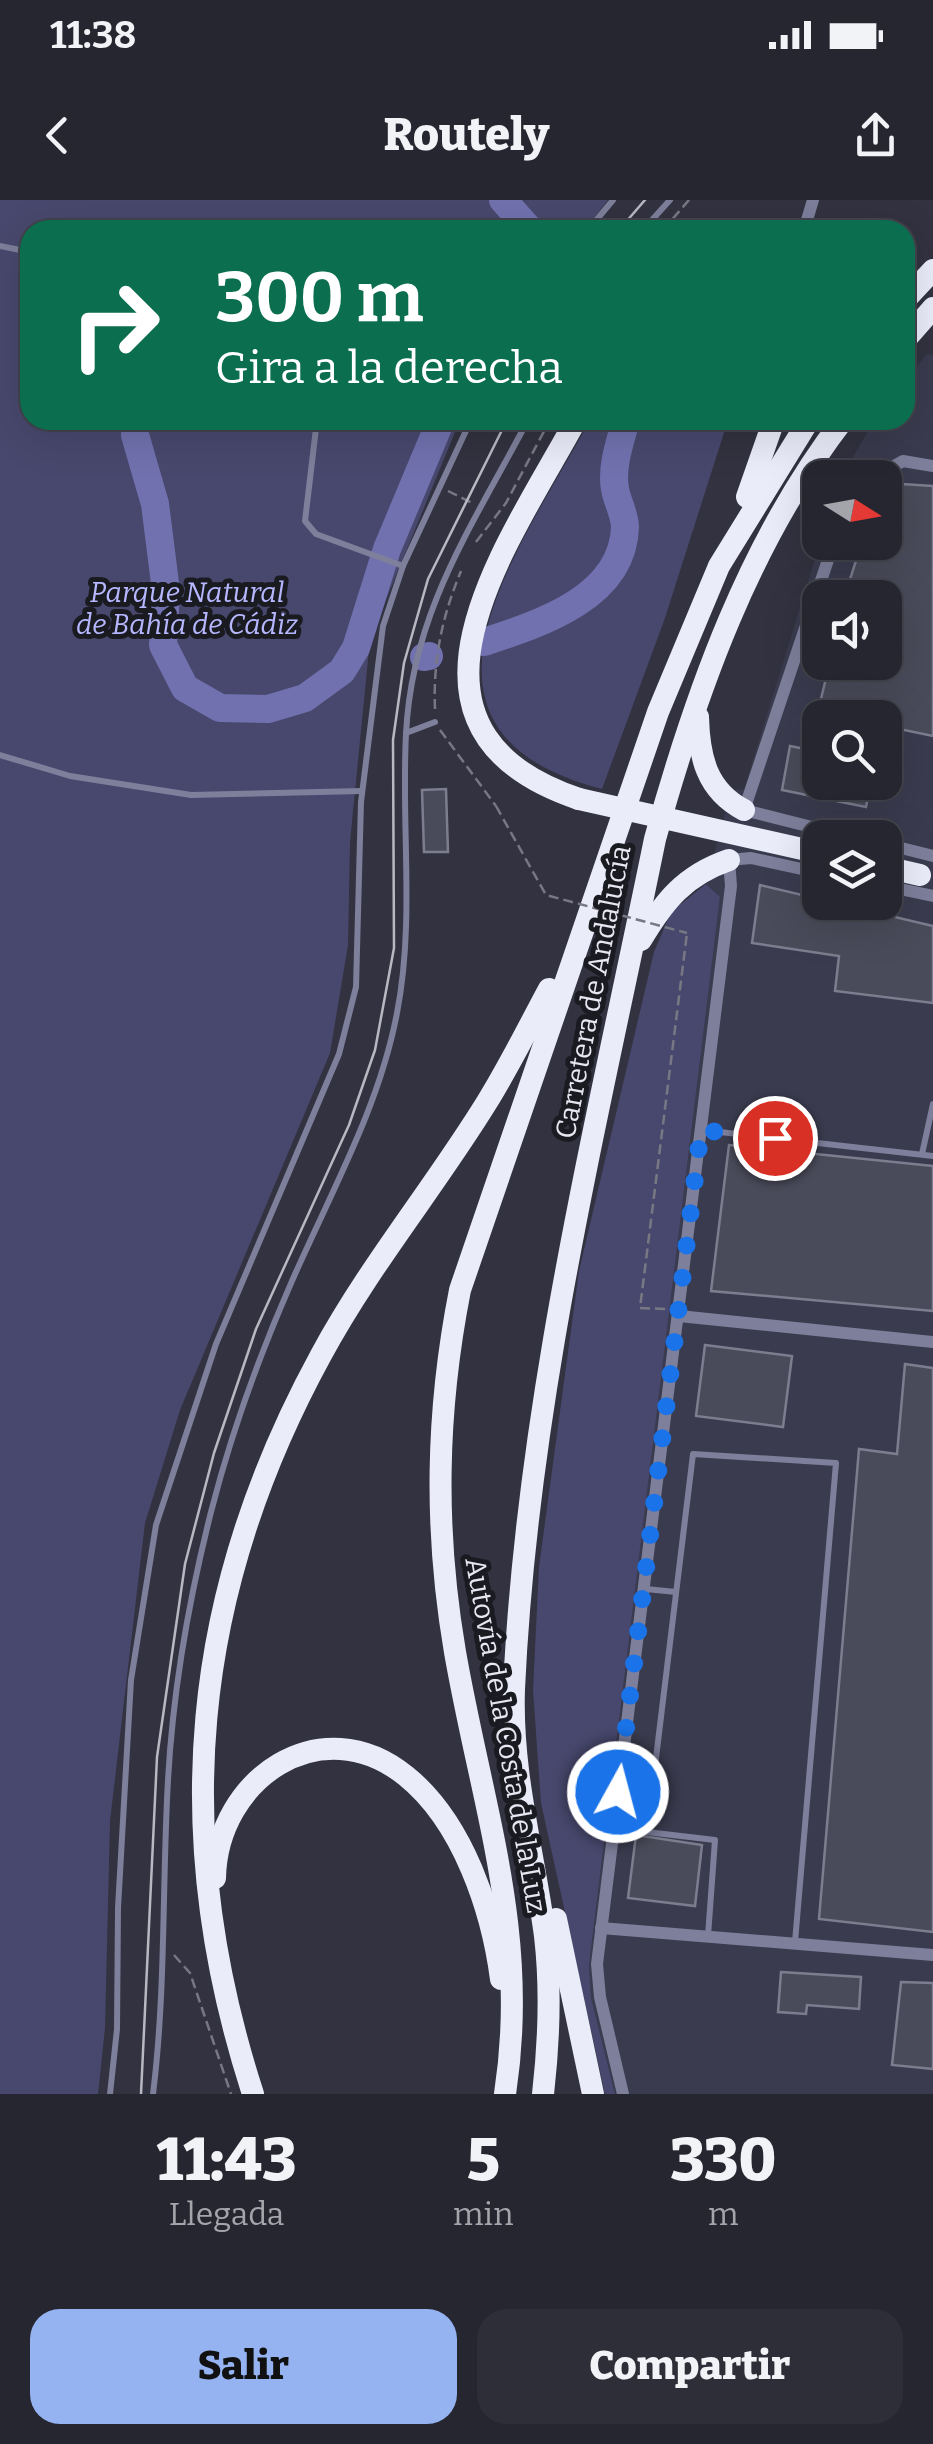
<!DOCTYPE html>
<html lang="es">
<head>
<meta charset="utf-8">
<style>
	body { margin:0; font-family:Bitter,serif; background:#2e2e38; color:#f1f3f6; height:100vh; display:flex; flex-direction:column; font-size:38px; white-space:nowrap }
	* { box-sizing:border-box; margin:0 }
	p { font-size:32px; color:#a4a5ab }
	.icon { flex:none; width:55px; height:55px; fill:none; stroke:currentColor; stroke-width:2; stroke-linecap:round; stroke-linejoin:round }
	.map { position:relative; height:1894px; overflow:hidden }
	.drawer { display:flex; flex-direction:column; background:#262630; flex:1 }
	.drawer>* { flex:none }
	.guide { position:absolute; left:20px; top:20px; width:895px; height:210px; border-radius:30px; box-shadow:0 10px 40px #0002,0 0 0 2px #42434c; background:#0b6e4f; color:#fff; overflow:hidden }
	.needle { width:65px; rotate:101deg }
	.buttons { position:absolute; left:802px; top:260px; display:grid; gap:20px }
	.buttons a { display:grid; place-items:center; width:100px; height:100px; border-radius:20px; background:#262630; box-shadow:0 10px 40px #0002,0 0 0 2px #42434c; font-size:50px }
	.pin { position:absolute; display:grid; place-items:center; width:85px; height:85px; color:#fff; margin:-42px; border:5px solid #fff; border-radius:50%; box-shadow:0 2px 10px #0007 }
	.me { position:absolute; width:110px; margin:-55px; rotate:7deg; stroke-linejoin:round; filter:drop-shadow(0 0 8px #0008) }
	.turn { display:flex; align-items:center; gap:35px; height:210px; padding:0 30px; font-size:45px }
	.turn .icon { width:130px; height:130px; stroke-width:2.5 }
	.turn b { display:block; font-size:70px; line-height:85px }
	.eta { display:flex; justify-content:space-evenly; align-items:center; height:170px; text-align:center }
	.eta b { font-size:60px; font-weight:800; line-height:70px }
	.cta { display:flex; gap:20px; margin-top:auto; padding:20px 30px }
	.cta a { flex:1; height:115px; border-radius:30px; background:#95b2f1; color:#111; font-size:40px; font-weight:800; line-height:115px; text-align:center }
	.cta a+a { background:#2e2e38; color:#f1f3f6 }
	.status { display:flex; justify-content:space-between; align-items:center; height:70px; padding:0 50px; background:#262630; direction:ltr }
	.status svg { height:28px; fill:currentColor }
	header { display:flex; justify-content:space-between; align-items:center; height:130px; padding:0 30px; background:#262630; font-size:45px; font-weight:800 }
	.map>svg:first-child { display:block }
	.built { fill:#3a3b4e; fill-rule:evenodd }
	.green { fill:#48486e }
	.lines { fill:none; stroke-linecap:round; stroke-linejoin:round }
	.river { stroke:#7171af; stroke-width:28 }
	.building { fill:#4a4b5a; stroke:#7c7d8e; stroke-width:2.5 }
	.path { stroke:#787884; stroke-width:2.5; stroke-dasharray:10 5; stroke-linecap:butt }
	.service { stroke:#7d7f9b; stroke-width:6 }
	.minor { stroke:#7d7f9b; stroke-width:12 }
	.motorway { stroke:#ebecfa; stroke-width:22 }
	.tram { stroke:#b8b8c3; stroke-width:2.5 }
	.path-bridge { stroke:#787884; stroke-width:2.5; stroke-dasharray:10 5; stroke-linecap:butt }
	.motorway-bridge { stroke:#ebecfa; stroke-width:22 }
	.route { stroke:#1a73e8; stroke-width:18; stroke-dasharray:0 32.4 }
	.labels { text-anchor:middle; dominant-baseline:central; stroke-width:10; stroke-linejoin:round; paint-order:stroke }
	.park-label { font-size:28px; font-style:italic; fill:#b6b7fe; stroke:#1a1b21 }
	.street-label { font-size:28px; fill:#e7e7f1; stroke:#1a1b21 }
</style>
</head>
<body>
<div class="status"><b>11:38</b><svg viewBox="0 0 49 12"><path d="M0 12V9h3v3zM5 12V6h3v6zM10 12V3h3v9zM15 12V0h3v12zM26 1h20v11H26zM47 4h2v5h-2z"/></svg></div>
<header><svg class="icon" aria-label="back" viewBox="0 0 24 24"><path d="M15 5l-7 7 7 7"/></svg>Routely<svg class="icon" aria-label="share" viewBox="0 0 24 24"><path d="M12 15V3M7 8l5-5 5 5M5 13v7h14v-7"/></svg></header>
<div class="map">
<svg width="933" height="1894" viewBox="0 0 933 1894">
	<rect width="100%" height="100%" fill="#323240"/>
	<path class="built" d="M927 154 933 155V1894H615L591 1798 589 1765 720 697 706 684 731 590 744 589 820 343 885 342V278L841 277 875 220H905V181ZM820 398H885V462H820ZM820 518H885V582H820ZM820 638H885V702H820Z"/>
	<g class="green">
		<polygon points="0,0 608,0 584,30 30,30 30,220 460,220 370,439 350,642 348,745 330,853 180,1210 145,1323 110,1621 105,1828 98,1894 0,1894"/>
		<path d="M590 220H728L665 418 602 589C378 531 523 345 590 220Z"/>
		<polygon points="706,684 720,697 589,1765 591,1798 615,1894 605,1894 541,1603 533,1490 539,1367 579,1071 654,752 671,712"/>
	</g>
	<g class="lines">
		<g class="river">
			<polyline points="503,0 530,30"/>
			<polyline points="135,235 155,304 166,391 163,445 185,488 220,508 268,509 305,498 342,471 356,448 387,349 441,220"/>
			<path d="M484 442C539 424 623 398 625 327 625 315 617 301 615 289 611 267 620 242 626 220"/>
			<polyline points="424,457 429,456"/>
		</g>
	</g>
	<g class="building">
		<polygon points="902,284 933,286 933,536 885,526 885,518 848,518 818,511 830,462 885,462 885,398 844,398 862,342 885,342 885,294"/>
		<polygon points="790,546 820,552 820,582 871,582 866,607 782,590"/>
		<polygon points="446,589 448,652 424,652 422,590"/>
		<polygon points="760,685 933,726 933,803 835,791 839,756 752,743"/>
		<polygon points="729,945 933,966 933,1111 711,1091"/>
		<polygon points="705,1145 792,1156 783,1227 696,1216"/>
		<polygon points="905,1164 933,1168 933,1732 819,1719 859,1249 897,1254"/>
		<polygon points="636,1635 702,1645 695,1706 628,1698"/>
		<polygon points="781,1772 861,1777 859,1809 807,1805 806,1814 778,1812"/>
		<polygon points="901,1782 933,1783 933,1869 892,1865"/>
	</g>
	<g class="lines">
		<g class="path">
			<polyline points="663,30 689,0"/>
			<polyline points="448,291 472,303"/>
			<polyline points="476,342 506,303 550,220"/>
			<path d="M435 509C433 459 442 417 461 371"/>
			<polyline points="440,530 496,606"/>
			<polyline points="665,1109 640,1108 687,733"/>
			<polyline points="174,1755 190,1773 231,1894"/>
		</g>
		<g class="service">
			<polyline points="588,30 613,0"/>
			<polyline points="643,30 670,0"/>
			<polyline points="0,46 30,52"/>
			<polyline points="317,220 305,321 316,334 403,366"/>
			<polyline points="406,533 435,522"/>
			<polyline points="0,555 70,576 191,595 362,591"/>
			<polyline points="702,930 933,956"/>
			<polyline points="922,954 933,904"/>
			<polyline points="646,1389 676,1392"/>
			<polyline points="619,1592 651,1597"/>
			<polyline points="708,1736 715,1640 647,1632 693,1254 836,1263 795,1742"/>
			<polyline points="110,1894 117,1829 118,1708 131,1480 156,1325 216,1144 339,854 356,787 361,602 383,426 403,366 471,220"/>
			<path d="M153 1894C166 1790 162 1685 168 1580 173 1490 189 1399 211 1312 231 1234 259 1156 292 1081 330 994 379 908 397 813 415 720 401 628 406 534 412 411 473 325 528 220"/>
		</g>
		<g class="minor">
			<polyline points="804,30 813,0"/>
			<polyline points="873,278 903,261 933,266"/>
			<polyline points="834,342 744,610 855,638"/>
			<polyline points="885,644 933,656"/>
			<polyline points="885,686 933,696"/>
			<polyline points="679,1116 933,1142"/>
			<polyline points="601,1728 933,1755"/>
			<polyline points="623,1894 600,1797 597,1764 731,686 729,660 751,658 820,673"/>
		</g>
		<g class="motorway">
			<polyline points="905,100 933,70"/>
			<polyline points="905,140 933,108"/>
			<path d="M576 220C509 343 370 529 579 599"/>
			<polyline points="747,297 774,220"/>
			<path d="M698 517C699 556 706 590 744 610"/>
			<polyline points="885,667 920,675"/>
			<path d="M641 740C664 701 685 675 729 660"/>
			<path d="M215 1678C217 1579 321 1507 406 1576 463 1622 492 1710 501 1779"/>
			<polyline points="556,1719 593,1894"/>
			<path d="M253 1894C169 1635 190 1395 321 1155 369 1066 434 988 487 902 510 865 529 826 549 789"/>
			<path d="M505 1894C530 1733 482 1607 455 1452 434 1329 436 1212 460 1090L658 512 719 366 809 220"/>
			<path d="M543 1894C549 1842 551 1788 545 1736 534 1652 511 1574 514 1489 527 1202 598 919 655 639 696 492 749 342 843 220"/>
		</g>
		<g class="tram">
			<polyline points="619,30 645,0"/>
			<polyline points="141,1894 157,1557 185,1364 214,1253 256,1129 349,925 375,850 394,748 393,540 404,463 428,379 507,220"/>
		</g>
		<polyline class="path-bridge" points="496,606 546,695 687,733"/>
		<polyline class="motorway-bridge" points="579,599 820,653"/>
	</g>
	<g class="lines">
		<polyline class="route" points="618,1592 701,930 775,938"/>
	</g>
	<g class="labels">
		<g class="park-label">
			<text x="187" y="392">Parque Natural<tspan x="187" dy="32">de Bahía de Cádiz</tspan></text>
		</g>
		<g class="street-label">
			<text transform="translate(593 792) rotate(-79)">Carretera de Andalucía</text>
			<text transform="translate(506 1535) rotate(80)">Autovía de la Costa de la Luz</text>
		</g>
	</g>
</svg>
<div class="buttons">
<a><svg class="needle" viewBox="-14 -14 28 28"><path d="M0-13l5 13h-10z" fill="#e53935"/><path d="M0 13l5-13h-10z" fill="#a4a5ab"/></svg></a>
<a><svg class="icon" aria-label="sound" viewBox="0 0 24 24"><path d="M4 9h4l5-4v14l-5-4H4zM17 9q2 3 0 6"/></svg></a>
<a><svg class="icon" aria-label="search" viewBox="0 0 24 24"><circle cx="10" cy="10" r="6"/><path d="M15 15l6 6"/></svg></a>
<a><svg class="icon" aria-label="layers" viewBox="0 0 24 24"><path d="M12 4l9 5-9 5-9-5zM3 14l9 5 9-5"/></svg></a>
</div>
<div class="pin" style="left:775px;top:938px;background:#d93025"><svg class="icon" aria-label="arrive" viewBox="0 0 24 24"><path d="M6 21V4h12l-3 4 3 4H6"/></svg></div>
<svg class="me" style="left:618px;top:1592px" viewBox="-20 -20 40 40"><circle r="17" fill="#1a73e8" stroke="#fff" stroke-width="3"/><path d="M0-11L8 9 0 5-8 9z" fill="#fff"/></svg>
<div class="guide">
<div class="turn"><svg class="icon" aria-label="right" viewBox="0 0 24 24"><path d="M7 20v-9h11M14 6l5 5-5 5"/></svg><div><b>300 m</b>Gira a la derecha</div></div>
</div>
</div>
<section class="drawer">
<div class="eta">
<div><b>11:43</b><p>Llegada</p></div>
<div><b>5</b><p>min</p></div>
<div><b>330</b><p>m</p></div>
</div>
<div class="cta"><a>Salir</a><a>Compartir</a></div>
</section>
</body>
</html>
